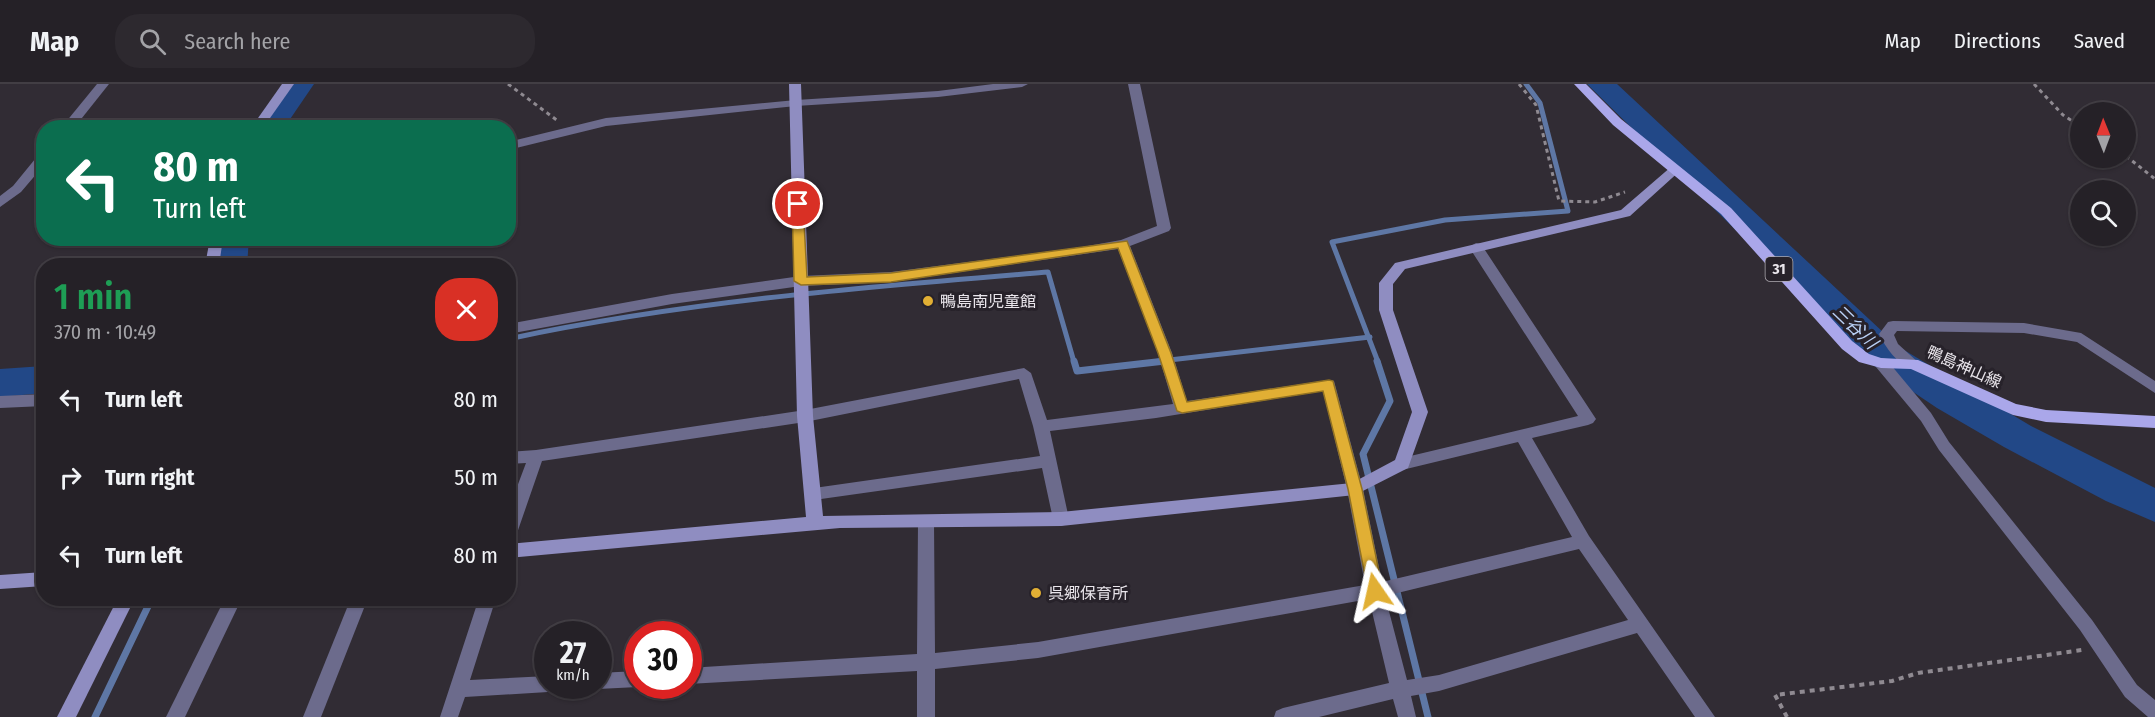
<!DOCTYPE html>
<html lang="en">
<head>
<meta charset="utf-8">
<style>
	body { margin:0; font-family:"Fira Sans Condensed","Noto Sans JP",sans-serif; background:#2d292f; color:#f1f3f6; height:100vh; display:flex; flex-direction:column; font-size:22px; white-space:nowrap }
	* { box-sizing:border-box; margin:0 }
	p { font-size:20px; color:#a3a3a7 }
	.icon { flex:none; width:33px; height:33px; fill:none; stroke:currentColor; stroke-width:2; stroke-linecap:round; stroke-linejoin:round }
	.map { position:relative; flex:1; overflow:hidden }
	.drawer { position:absolute; left:36px; top:174px; width:480px; height:348px; display:flex; flex-direction:column; background:#252127; border-radius:24px; box-shadow:0 2px 4px #0004,0 0 0 2px #423e44 }
	.drawer>* { flex:none }
	.hud { position:absolute; left:36px; top:36px; width:480px; height:126px; border-radius:24px; box-shadow:0 2px 4px #0004,0 0 0 2px #423e44; background:#0b6e4f; color:#fff; overflow:hidden }
	.needle { width:39px; rotate:359deg }
	.buttons { position:absolute; left:2070px; top:18px; display:grid; gap:12px }
	.buttons a { display:grid; place-items:center; width:66px; height:66px; border-radius:50%; background:#252127; box-shadow:0 2px 4px #0004,0 0 0 2px #423e44; font-size:30px }
	.speed { position:absolute; left:534px; top:537px; display:flex; gap:12px; font-size:30px; font-weight:700; text-align:center }
	.speed>* { display:grid; place-content:center; width:78px; height:78px; border-radius:50%; background:#252127; box-shadow:0 2px 4px #0004,0 0 0 2px #423e44; line-height:1 }
	.speed small { font-size:15px; font-weight:400 }
	.speed .limit { border:9px solid #d22; background:#fff; color:#111 }
	.pin { position:absolute; display:grid; place-items:center; width:51px; height:51px; color:#fff; margin:-26px; border:3px solid #fff; border-radius:50%; box-shadow:0 2px 6px #0007 }
	.me { position:absolute; width:66px; margin:-33px; rotate:349deg; stroke-linejoin:round; filter:drop-shadow(0 0 4px #0008) }
	.turn { display:flex; align-items:center; gap:21px; height:126px; padding:0 18px; font-size:27px }
	.turn .icon { width:78px; height:78px; stroke-width:2.5 }
	.turn b { display:block; font-size:42px; line-height:51px }
	.round { display:grid; place-items:center; flex:none; width:63px; height:63px; border-radius:24px; background:#2d292f }
	.overview { display:flex; align-items:center; justify-content:space-between; height:102px; padding:0 18px }
	h1 { font-size:36px; font-weight:600; line-height:45px; color:#1e9e55 }
	ul { padding:0; list-style:none }
	li { display:flex; align-items:center; gap:18px; height:78px; padding:0 18px }
	li div { flex:1 }
	li b { display:block; font-size:22px }
	li em { font-style:normal }
	header { display:flex; align-items:center; gap:36px; box-sizing:border-box; height:84px; padding:0 30px; background:#252127; border-bottom:2px solid #423e44 }
	header strong { font-size:28px }
	nav { display:flex; gap:33px; margin-inline-start:auto; font-size:21px }
	.search { width:420px; height:54px; background:#2d292f; display:flex; align-items:center; gap:15px; box-sizing:border-box; padding:0 21px; border-radius:24px; color:#a3a3a7; font-size:22px }
	.map>svg:first-child { display:block }
	.lines { fill:none; stroke-linecap:round; stroke-linejoin:round }
	.stream-far1 { stroke:#5e77a5; stroke-width:5 }
	.stream { stroke:#5e77a5; stroke-width:7 }
	.river { fill:#224887; fill-rule:evenodd }
	.path-far1 { stroke:#8f8a91; stroke-width:3; stroke-dasharray:4 4; stroke-linecap:butt }
	.path { stroke:#8f8a91; stroke-width:4; stroke-dasharray:5 5; stroke-linecap:butt }
	.street { fill:#6c6b8c; fill-rule:evenodd }
	.secondary { fill:#8f8dc1; fill-rule:evenodd }
	.primary { fill:#aaa7ea; fill-rule:evenodd }
	.route { fill:#e1af34; stroke:#927222; stroke-width:1.5 }
	.poi-dot { fill:#e1af34; stroke:#27222a; stroke-width:2 }
	.labels { text-anchor:middle; dominant-baseline:central; stroke-width:6; stroke-linejoin:round; paint-order:stroke }
	.shield { fill:#27222a; stroke:#afaab1; stroke-width:1.5 }
	.shield-label { font-size:15px; font-weight:bold; fill:#e9e5eb }
	.poi-label { font-size:16px; fill:#e9e5eb; stroke:#27222a; text-anchor:start }
	.street-label { font-size:16px; fill:#e9e5eb; stroke:#27222a }
	.water-label { font-size:18px; font-style:italic; fill:#b9d0f5; stroke:#27222a }
</style>
</head>
<body>
<header>
<strong>Map</strong>
<div class="search"><svg class="icon" aria-label="search" viewBox="0 0 24 24"><circle cx="10" cy="10" r="6"/><path d="M15 15l6 6"/></svg>Search here</div>
<nav><a>Map</a><a>Directions</a><a>Saved</a></nav>
</header>
<div class="map">
<svg width="2155" height="633" viewBox="0 0 2155 633">
	<rect width="100%" height="100%" fill="#312c34"/>
	<g class="lines">
		<g class="stream-far1">
			<path d="M508 255C686 217 867 203 1048 188L1074 278"/>
			<polyline points="1152,278 1370,253"/>
			<polyline points="1378,278 1332,158 1445,136 1568,127 1540,19 1526,0"/>
		</g>
		<g class="stream">
			<polyline points="1074,277 1077,287 1165,277"/>
			<polyline points="1377,277 1390,317 1363,370 1428,633"/>
			<polyline points="95,633 152,514"/>
		</g>
		<g class="river">
			<polygon points="286,0 314,0 284,44 255,44"/>
			<polygon points="1587,0 1617,0 1899,263 2031,342 2155,404 2155,438 2106,417 2004,363 1937,324 1873,281"/>
			<polygon points="217,154 249,154 247,182 213,182"/>
			<polygon points="44,282 44,309 0,313 0,285"/>
		</g>
		<g class="path-far1">
			<polyline points="508,0 558,37"/>
			<polyline points="1519,0 1536,21 1559,117 1595,118 1625,108"/>
			<polyline points="2034,0 2063,31 2080,42"/>
			<polyline points="2126,72 2155,95"/>
		</g>
		<polyline class="path" points="1787,633 1775,611 1892,597 1918,589 2082,566"/>
		<g class="street">
			<polygon points="97,0 109,0 74,44 61,44"/>
			<polygon points="993,0 1028,0 1022,3 938,13 796,22 606,42 508,66 508,58 606,34 796,16 938,7"/>
			<path d="M1128 0H1140L1171 144 1169 147 1130 162 1172 269 1187 317 1329 296 1334 297 1363 405 1382 498 1572 453 1518 358 1402 386 1396 384 1394 380 1396 376 1402 374 1578 332 1469 163 1476 159 1481 160 1596 335 1593 339 1588 341 1532 354 1589 452 1715 633H1695L1637 549 1439 607 1411 612 1416 633H1398L1393 615 1319 633H1274L1276 627 1283 624 1389 599 1369 515 1038 574 935 585V633H917V587L688 600V584L917 570 918 438 920 433 926 431 932 433 934 438 935 569 1038 558 1365 501 1347 405 1323 307 1156 334 1050 347 1069 435 1067 440 1061 442 1055 440 1053 435 1042 384 814 416 808 415 806 410 808 405 814 404 1040 372 1033 342 1019 295 805 338 542 377 516 452 514 457 508 459V427L526 379 508 380V368L536 366 805 326 1024 284 1031 289 1047 336 1173 320 1158 269 1118 165 891 198 801 202 672 220 508 250V240L672 210 801 192 891 188 1082 163 1121 156 1157 142ZM1579 465 1628 536 1439 591 1407 596 1385 512Z"/>
			<polygon points="44,68 44,81 21,108 0,123 0,112 13,102 40,69"/>
			<path d="M1893 237 2024 239 2081 249 2155 297V309L2077 258 2024 249 1897 247 1894 251 1898 260 1920 280 1913 285C1897 280 1886 264 1879 250L1888 238Z"/>
			<polygon points="1881,274 1886,275 1931,329 1949,358 2092,536 2137,601 2155,616 2155,633 2148,633 2125,613 2080,546 1939,366 1921,337 1876,283 1874,279"/>
			<polygon points="44,310 44,322 0,324 0,312"/>
			<polygon points="225,514 242,514 185,633 166,633"/>
			<polygon points="351,514 368,514 321,633 303,633"/>
			<polygon points="479,514 496,514 470,596 548,592 548,602 556,602 554,606 548,608 465,613 458,633 440,633"/>
			<polygon points="638,587 638,602 643,602 638,603 598,605 591,602 598,602 598,589"/>
		</g>
		<g class="secondary">
			<polygon points="282,0 294,0 263,44 251,44"/>
			<polygon points="789,0 801,0 813,332 823,432 1061,428 1352,399 1395,376 1412,328 1379,226 1379,199 1395,179 1621,126 1672,82 1676,81 1682,85 1630,132 1405,185 1393,200 1393,226 1428,328 1408,384 1355,411 1061,442 840,444 508,474 508,460 806,433 797,332"/>
			<polygon points="210,154 223,154 219,182 205,182"/>
			<polygon points="44,488 44,502 0,505 0,491"/>
			<polygon points="118,514 135,514 76,633 57,633"/>
		</g>
		<polygon class="primary" points="1574,0 1586,0 1621,35 1731,124 1852,257 1869,270 1881,274 1918,276 2016,320 2046,326 2155,332 2155,344 2046,338 2013,331 1911,285 1881,284 1859,278 1842,265 1721,130 1613,41"/>
	</g>
	<polygon class="route" points="798,116 803,120 807,193 891,189 1127,157 1171,269 1187,318 1329,296 1333,297 1362,405 1383,507 1381,512 1375,514 1370,512 1368,507 1348,405 1323,307 1182,329 1177,327 1158,269 1118,164 891,198 801,201 794,197 792,120"/>
	<g class="poi-dot">
		<circle cx="928" cy="217" r="6"/>
		<circle cx="1036" cy="509" r="6"/>
	</g>
	<g class="labels">
		<rect class="shield" x="1765.5" y="173" width="27" height="24" rx="4.5"/>
		<g class="shield-label">
			<text x="1779" y="185">31</text>
		</g>
		<g class="poi-label">
			<text x="940" y="217">鴨島南児童館</text>
			<text x="1048" y="509">呉郷保育所</text>
		</g>
		<g class="street-label">
			<text transform="translate(1964 283) rotate(24)">鴨島神山線</text>
		</g>
		<g class="water-label">
			<text transform="translate(1855 243) rotate(44)">三谷川</text>
		</g>
	</g>
</svg>
<div class="buttons">
<a><svg class="needle" viewBox="-14 -14 28 28"><path d="M0-13l5 13h-10z" fill="#e53935"/><path d="M0 13l5-13h-10z" fill="#a3a3a7"/></svg></a>
<a><svg class="icon" aria-label="search" viewBox="0 0 24 24"><circle cx="10" cy="10" r="6"/><path d="M15 15l6 6"/></svg></a>
</div>
<div class="speed"><div>27<small>km/h</small></div><div class="limit">30</div></div>
<div class="pin" style="left:798px;top:120px;background:#d93025"><svg class="icon" aria-label="arrive" viewBox="0 0 24 24"><path d="M6 21V4h12l-3 4 3 4H6"/></svg></div>
<svg class="me" style="left:1375px;top:507px" viewBox="-20 -20 40 40"><path d="M0-17L14 15 0 8-14 15z" fill="#e1af34" stroke="#fff" stroke-width="4"/></svg>
<div class="hud">
<div class="turn"><svg class="icon" aria-label="left" viewBox="0 0 24 24"><path d="M17 20v-9H6M10 6l-5 5 5 5"/></svg><div><b>80 m</b>Turn left</div></div>
</div>
<section class="drawer">
<div class="overview"><div><h1>1 min</h1><p>370 m · 10:49</p></div><a class="round" style="background:#d93025;color:#fff"><svg class="icon" aria-label="close" viewBox="0 0 24 24"><path d="M6 6l12 12M18 6L6 18"/></svg></a></div>
<ul>
<li><svg class="icon" aria-label="left" viewBox="0 0 24 24"><path d="M17 20v-9H6M10 6l-5 5 5 5"/></svg><div><b>Turn left</b></div><em>80 m</em></li>
<li><svg class="icon" aria-label="right" viewBox="0 0 24 24"><path d="M7 20v-9h11M14 6l5 5-5 5"/></svg><div><b>Turn right</b></div><em>50 m</em></li>
<li><svg class="icon" aria-label="left" viewBox="0 0 24 24"><path d="M17 20v-9H6M10 6l-5 5 5 5"/></svg><div><b>Turn left</b></div><em>80 m</em></li>
</ul>
</section>
</div>
</body>
</html>
